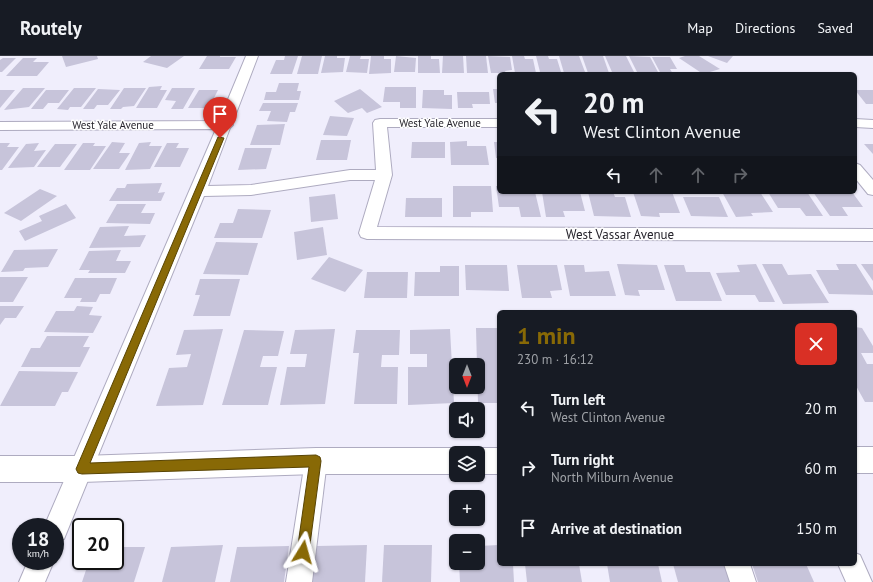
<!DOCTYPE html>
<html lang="en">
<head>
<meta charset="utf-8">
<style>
	body { margin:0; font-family:"PT Sans",sans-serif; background:#242831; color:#f1f3f6; height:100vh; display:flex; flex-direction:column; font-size:15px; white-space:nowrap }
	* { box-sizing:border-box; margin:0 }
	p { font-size:13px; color:#9ea1a6 }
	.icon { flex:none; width:22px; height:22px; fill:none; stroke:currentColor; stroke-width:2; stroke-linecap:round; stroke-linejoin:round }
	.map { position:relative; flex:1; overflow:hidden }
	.details { position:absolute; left:497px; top:254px; width:360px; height:256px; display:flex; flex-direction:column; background:#171b24; border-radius:6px; box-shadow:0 1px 3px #0004 }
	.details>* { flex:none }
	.guide { position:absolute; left:497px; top:16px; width:360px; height:122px; border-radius:6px; box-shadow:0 1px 3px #0004; background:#171b24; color:#f1f3f6; overflow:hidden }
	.needle { width:26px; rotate:180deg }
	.controls { position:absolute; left:449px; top:302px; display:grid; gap:8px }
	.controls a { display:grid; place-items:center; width:36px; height:36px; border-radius:6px; background:#171b24; box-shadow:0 1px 3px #0004; font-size:20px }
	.speed { position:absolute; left:12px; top:462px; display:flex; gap:8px; font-size:20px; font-weight:700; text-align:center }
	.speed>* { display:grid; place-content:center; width:52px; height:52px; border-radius:50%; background:#171b24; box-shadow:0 1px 3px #0004; line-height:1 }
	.speed small { font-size:10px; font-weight:400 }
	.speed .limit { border:2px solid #111; border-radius:6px; background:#fff; color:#111 }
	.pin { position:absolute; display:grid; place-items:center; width:34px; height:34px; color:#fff; margin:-41px -17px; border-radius:50% 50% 50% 0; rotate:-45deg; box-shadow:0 0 4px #0007 }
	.pin .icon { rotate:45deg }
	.me { position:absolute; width:44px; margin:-22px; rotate:8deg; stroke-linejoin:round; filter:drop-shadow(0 0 3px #0008) }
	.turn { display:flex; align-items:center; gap:14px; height:84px; padding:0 20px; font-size:18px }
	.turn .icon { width:52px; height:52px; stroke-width:2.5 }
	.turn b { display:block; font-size:28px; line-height:34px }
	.lanes { display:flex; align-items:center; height:38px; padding:0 20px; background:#0003; justify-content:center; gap:20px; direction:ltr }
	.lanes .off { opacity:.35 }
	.round { display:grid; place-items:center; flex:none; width:42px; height:42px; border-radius:6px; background:#242831 }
	.head { display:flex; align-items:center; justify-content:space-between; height:68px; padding:0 20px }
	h1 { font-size:24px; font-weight:700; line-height:30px; color:#886906 }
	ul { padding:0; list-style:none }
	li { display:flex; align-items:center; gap:12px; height:60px; padding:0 20px }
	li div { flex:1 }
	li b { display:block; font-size:15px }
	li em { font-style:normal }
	header { display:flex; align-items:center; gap:24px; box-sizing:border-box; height:56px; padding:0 20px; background:#171b24; border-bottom:1px solid #363941 }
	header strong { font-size:19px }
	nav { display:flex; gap:22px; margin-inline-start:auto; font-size:14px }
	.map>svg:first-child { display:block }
	.building { fill:#c7c4da }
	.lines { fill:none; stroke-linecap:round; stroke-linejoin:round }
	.minor-casing { stroke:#aeabc0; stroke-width:2 }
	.major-casing { stroke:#aeabc0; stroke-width:2 }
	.minor { fill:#fff; fill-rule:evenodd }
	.major { fill:#fff; fill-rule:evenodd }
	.route { fill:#886906; stroke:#584404 }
	.labels { text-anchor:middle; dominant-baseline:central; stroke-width:3; stroke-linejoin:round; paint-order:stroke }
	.far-street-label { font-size:11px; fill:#26242c; stroke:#fefefe }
	.street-label { font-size:13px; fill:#26242c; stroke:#fefefe }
</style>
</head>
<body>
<header>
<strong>Routely</strong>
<nav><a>Map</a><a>Directions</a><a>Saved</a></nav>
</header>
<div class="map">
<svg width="873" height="526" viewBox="0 0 873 526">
	<rect width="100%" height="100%" fill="#f0eefc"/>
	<g class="building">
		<polygon points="62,0 97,0 98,3 66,11"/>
		<polygon points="151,0 184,0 167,12 143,6"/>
		<polygon points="207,0 220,0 220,1 236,1 229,13 199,13"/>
		<polygon points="285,0 298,0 292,18 270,18 276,4 284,4"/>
		<polygon points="302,0 322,0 318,18 297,18"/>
		<polygon points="325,0 337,0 337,2 345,2 343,16 321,17"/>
		<polygon points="350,0 361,0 360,3 369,3 367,17 346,16"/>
		<polygon points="371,0 384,0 384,3 391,3 391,17 369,18"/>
		<polygon points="396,0 416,2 415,16 394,16"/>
		<polygon points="418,0 431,0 431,3 439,3 440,17 418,17"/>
		<polygon points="443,0 463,0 464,17 442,17"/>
		<polygon points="466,0 486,0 488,17 467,17"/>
		<polygon points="488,0 510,1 512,14 505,15 506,17 491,17"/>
		<polygon points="512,0 524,0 525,3 533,3 536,17 515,17"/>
		<polygon points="536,0 548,0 549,3 557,3 561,16 540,16"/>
		<polygon points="559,0 579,0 585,16 564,17"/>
		<polygon points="582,0 603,0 609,17 588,17"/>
		<polygon points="605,0 626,0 634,16 612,16"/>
		<polygon points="629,0 650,1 658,16 637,16"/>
		<polygon points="685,0 699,0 720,13 703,18 679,2"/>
		<polygon points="708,0 733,0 727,7"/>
		<polygon points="652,1 670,1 677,13 670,13 673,18 661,18"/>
		<polygon points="3,2 16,2 2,16 0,16 0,4"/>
		<polygon points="23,2 37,2 33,6 49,6 37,20 6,20"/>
		<polygon points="279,27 299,27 297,35 301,35 299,44 264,44 266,36 276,36"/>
		<polygon points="162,30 160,34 167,34 157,52 136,52 149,31"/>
		<polygon points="385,31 416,31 416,52 400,52 400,46 383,46"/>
		<polygon points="23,32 45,32 29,51 4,54"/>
		<polygon points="74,32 96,32 81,51 70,51 68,54 57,53"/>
		<polygon points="124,32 146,32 134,50 123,51 121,53 110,53"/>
		<polygon points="172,32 195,32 183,53 171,53 176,45 165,44"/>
		<polygon points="98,33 120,34 108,49 97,49 94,53 83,53"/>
		<polygon points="360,33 382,51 367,57 362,52 348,57 334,45"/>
		<polygon points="493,33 499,33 499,47 495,47"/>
		<polygon points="0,34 15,34 0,52"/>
		<polygon points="46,34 69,34 59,47 48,47 43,53 31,53"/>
		<polygon points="199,34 218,34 209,52 188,52"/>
		<polygon points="423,34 444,34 444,39 452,39 452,53 422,52"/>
		<polygon points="855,34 873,34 873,48 866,48"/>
		<polygon points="457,36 489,36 490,48 472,48 473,52 458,52"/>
		<polygon points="263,47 298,47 295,56 290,56 287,66 267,65 271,55 259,55"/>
		<polygon points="330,60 354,62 347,80 323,79"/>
		<polygon points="285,68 280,89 250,89 257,69"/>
		<polygon points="321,84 351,84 347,104 316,104"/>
		<polygon points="467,85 467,90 486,90 489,109 451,109 450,86"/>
		<polygon points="112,86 125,87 119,97 130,97 119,113 93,113"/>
		<polygon points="151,86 149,90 162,90 150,113 125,114 139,87"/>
		<polygon points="412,86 445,86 445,102 411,102"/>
		<polygon points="494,86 499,86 499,102 496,102"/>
		<polygon points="0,87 10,87 7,91 19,91 2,114 0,114"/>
		<polygon points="39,87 34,95 46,94 34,111 8,112 26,88"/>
		<polygon points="83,87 95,87 93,90 106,90 90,114 64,114"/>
		<polygon points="167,87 179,87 176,92 189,92 180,111 154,111"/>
		<polygon points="55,88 77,88 60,111 37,111"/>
		<polygon points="864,88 873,88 873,98"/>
		<polygon points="245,92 272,92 266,113 238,114"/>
		<polygon points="162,127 158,137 165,136 161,145 109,145 117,132 125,132 127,128"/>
		<polygon points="453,130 491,130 493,156 471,156 471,161 453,161"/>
		<polygon points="496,130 499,130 499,136 535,136 541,161 521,161 519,151 499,151"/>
		<polygon points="40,133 57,140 21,165 4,157"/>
		<polygon points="542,136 580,136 585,155 563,155 565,161 546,161"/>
		<polygon points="588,136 613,136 615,141 625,141 631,161 594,160"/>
		<polygon points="633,136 672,136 680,157 659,157 660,161 641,160"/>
		<polygon points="722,136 760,136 773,156 751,157 753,160 736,161"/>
		<polygon points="768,136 807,136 823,160 806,160 800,152 778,152"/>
		<polygon points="813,136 852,136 863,151 842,151 848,160 830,160"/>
		<polygon points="335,138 338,163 311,166 309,141"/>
		<polygon points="683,141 719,141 728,161 691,160"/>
		<polygon points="406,142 442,142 442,161 405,161"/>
		<polygon points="66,148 76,162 25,185 19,175 42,165 39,160"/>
		<polygon points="117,148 146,148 141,157 155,157 150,168 106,167"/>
		<polygon points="238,153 271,154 262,182 214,182 220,167 233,167"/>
		<polygon points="129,170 124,180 146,179 140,191 89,192 100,171"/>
		<polygon points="323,171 327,199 297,204 294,176"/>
		<polygon points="216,186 258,187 248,219 203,218"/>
		<polygon points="58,193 48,211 25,212 23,215 1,216 14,194"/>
		<polygon points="121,194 116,205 131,205 125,217 88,217 90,214 79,214 89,195"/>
		<polygon points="329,201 363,214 345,236 311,223"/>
		<polygon points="617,208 657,209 665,234 638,234 640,240 625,239"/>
		<polygon points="756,208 775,246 759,246 755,239 726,239 716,217 740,216 737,209"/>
		<polygon points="762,208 782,208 788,219 811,218 829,247 783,248"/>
		<polygon points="836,208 856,208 873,235 873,239 829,238 816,214 839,214"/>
		<polygon points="861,208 873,208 873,225"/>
		<polygon points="465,209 507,209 509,235 466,234"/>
		<polygon points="517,209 557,209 562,234 550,235 552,242 522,242"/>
		<polygon points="564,209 584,209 585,216 609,215 616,240 570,240"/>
		<polygon points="664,209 684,209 686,216 710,216 722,245 676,245"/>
		<polygon points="440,210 459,210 459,240 414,240 415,216 440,216"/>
		<polygon points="367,216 408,216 407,242 364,242"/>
		<polygon points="0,221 28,221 13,246 0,246"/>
		<polygon points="75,222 117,222 110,238 100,238 96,246 80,246 82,242 64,242"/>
		<polygon points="200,223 240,223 230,260 193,260 200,239 195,239"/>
		<polygon points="0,250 24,250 16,262 5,262 0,269"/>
		<polygon points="77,250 93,251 89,259 102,260 93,277 44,276 56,255 74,255"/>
		<polygon points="855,271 862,272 873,290 873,297 861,297 867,308 873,308 873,346 865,346 855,328"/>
		<polygon points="476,272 499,272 499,347 478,347"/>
		<polygon points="223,273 203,349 156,350 169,312 187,311 191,298 176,299 184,274"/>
		<polygon points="335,273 325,348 280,349 287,311 305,311 307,298 290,298 295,274"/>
		<polygon points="450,273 454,347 408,349 408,311 427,311 427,298 410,298 410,274"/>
		<polygon points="244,274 284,275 278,300 263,300 260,311 277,311 268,349 222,349"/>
		<polygon points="356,274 400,274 399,299 382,299 381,311 398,311 397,348 354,348 359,297 353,297"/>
		<polygon points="47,280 89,280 83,291 90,291 80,311 21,311 31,292 40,292"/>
		<polygon points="19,315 78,316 68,336 62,336 55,350 0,350"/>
		<polygon points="223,489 215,526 162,526 171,491"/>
		<polygon points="367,489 365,526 312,526 317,490"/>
		<polygon points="384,489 432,489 431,526 382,526"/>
		<polygon points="499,489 499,508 513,508 514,526 460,526 459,507 478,507 478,490"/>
		<polygon points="289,490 284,526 230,526 237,491"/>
		<polygon points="115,491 145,491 134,526 82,526 89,505 115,505"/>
		<polygon points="525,508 579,508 582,526 527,526"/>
		<polygon points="607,508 658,508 662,526 610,526"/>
		<polygon points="673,508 725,508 731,526 678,526"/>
		<polygon points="752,508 806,508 814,526 758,526"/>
	</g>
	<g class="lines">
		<g class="minor-casing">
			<g id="minor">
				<polygon points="246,0 258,0 232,68 233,69 230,72 208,130 251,129 350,114 376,114 373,67 375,64 380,63 499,63 499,71 387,71 392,119 377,171 873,173 873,185 367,183 361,181 359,177 375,124 350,124 251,139 204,140 64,483 55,486 55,471 44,471 216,73 0,74 0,66 219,65"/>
				<polygon points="855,63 873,64 873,72 855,71"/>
				<polygon points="855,107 860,109 873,124 873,139 868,138 855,122"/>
				<polygon points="316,394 324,397 327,405 312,526 286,526 305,405 308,397"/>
				<polygon points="855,497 860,499 872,526 846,526 838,508 855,508"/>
				<polygon points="28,505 54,505 45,526 19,526"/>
				<polygon points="724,508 750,508 756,526 730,526"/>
			</g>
		</g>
		<g class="major-casing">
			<g id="major">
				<rect x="855" y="391" width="18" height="26"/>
				<polygon points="316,392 456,392 466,397 456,397 456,418 316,418 82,426 0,426 0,400 82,400"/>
				<polygon points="478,392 499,392 499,418 478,418 478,397 468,397"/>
			</g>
		</g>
		<use href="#minor" class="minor"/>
		<use href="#major" class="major"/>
	</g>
	<polygon class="route" points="218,81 224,82 90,407 316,399 320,401 321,405 309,496 307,500 303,502 299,500 297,496 309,411 82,418 78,417 76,413"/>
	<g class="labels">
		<g class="far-street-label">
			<text x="440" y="67">West Yale Avenue</text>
			<text x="113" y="69">West Yale Avenue</text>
		</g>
		<g class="street-label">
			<text x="620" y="178">West Vassar Avenue</text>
		</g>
	</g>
</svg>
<div class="controls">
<a><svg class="needle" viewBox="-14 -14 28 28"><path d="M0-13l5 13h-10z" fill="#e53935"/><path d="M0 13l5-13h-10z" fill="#9ea1a6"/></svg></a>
<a><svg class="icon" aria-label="sound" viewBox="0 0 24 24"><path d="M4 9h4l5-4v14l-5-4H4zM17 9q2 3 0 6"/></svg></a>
<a><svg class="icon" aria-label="layers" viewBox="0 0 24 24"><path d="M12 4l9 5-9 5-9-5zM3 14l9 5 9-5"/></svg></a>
<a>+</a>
<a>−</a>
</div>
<div class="speed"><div>18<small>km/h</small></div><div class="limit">20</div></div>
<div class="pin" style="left:220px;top:82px;background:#d93025"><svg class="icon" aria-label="arrive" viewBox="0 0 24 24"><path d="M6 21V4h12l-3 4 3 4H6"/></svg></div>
<svg class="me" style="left:303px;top:496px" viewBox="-20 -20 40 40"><path d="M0-17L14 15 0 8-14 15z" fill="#886906" stroke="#fff" stroke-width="4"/></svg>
<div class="guide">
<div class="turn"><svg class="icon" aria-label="left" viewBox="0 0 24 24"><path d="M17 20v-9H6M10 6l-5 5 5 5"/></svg><div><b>20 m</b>West Clinton Avenue</div></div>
<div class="lanes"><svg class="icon" aria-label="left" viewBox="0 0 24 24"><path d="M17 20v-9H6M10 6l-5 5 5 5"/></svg><svg class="icon off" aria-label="ahead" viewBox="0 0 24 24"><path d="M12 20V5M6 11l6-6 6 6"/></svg><svg class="icon off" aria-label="ahead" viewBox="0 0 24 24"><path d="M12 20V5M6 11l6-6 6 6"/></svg><svg class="icon off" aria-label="right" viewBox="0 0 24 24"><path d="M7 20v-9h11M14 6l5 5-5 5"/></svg></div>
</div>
<section class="details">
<div class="head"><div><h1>1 min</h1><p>230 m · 16:12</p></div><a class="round" style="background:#d93025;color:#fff"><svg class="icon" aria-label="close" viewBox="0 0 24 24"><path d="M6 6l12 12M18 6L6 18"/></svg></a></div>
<ul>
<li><svg class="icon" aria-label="left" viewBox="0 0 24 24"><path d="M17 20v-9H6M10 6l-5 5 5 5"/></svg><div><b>Turn left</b><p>West Clinton Avenue</p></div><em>20 m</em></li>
<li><svg class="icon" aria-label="right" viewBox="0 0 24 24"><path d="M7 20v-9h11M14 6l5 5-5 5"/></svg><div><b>Turn right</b><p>North Milburn Avenue</p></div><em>60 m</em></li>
<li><svg class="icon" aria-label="arrive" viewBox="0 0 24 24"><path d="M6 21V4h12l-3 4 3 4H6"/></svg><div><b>Arrive at destination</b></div><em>150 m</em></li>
</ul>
</section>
</div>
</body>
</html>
